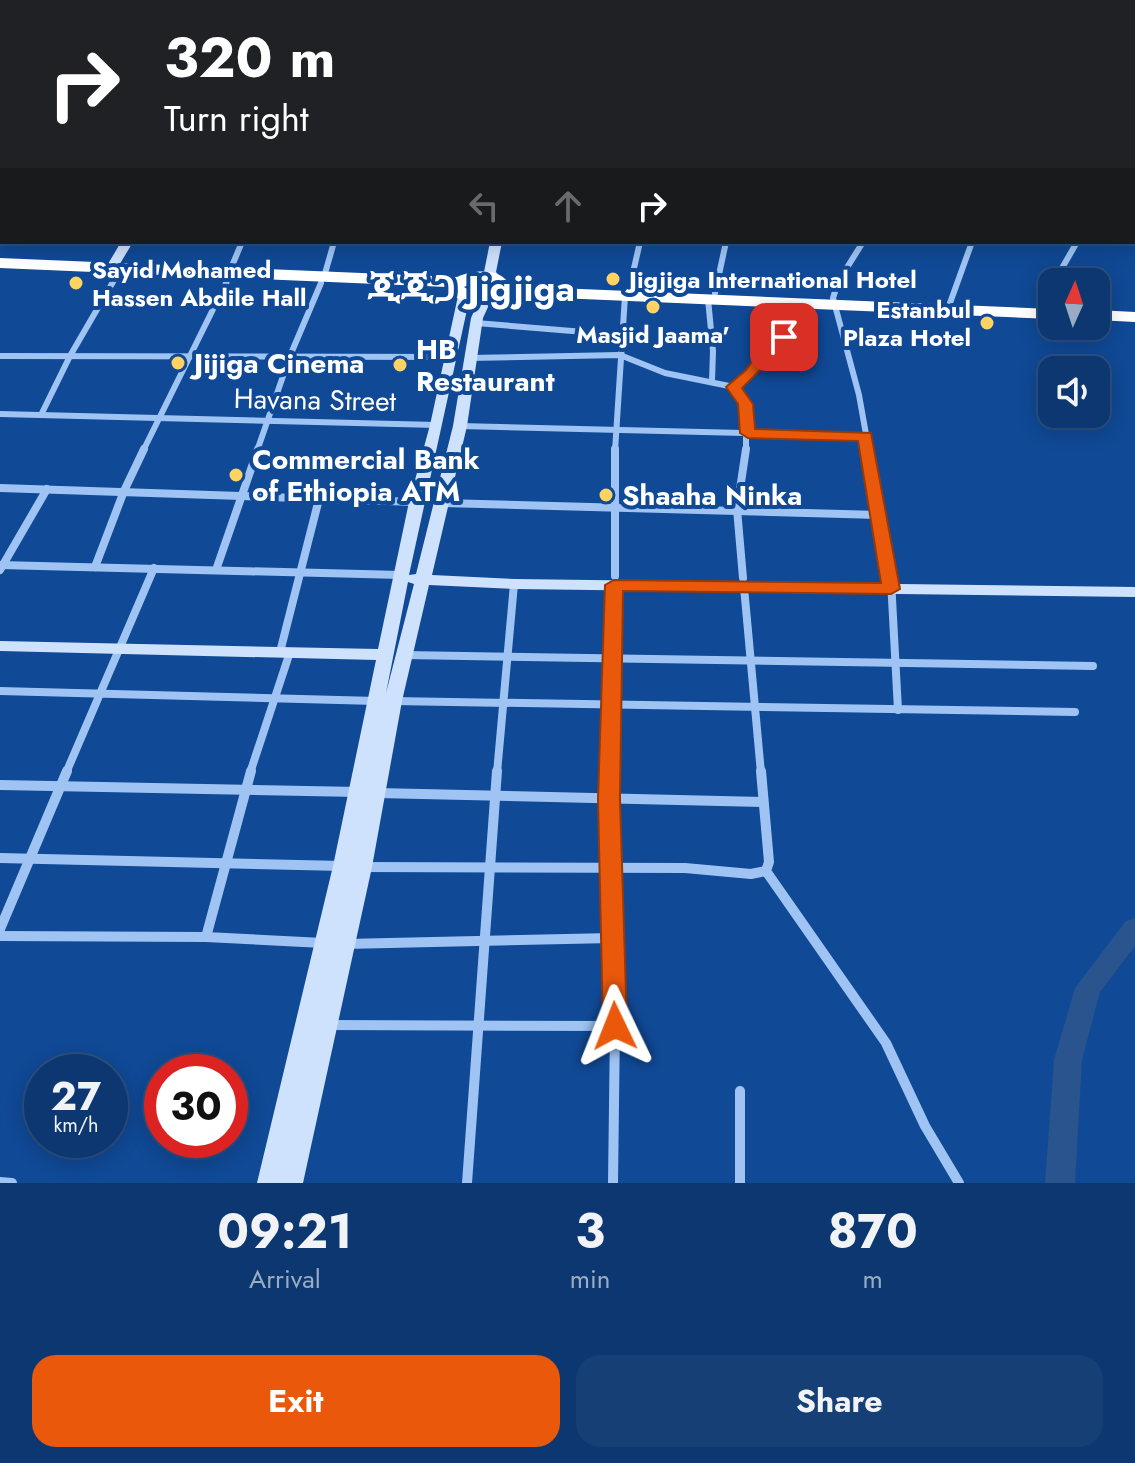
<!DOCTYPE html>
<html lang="en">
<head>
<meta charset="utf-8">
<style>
	body { margin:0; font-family:Jost,"Noto Sans Ethiopic",sans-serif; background:#153f75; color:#f1f3f6; height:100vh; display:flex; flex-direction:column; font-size:30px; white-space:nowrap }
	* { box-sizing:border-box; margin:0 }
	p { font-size:26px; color:#9aacc3 }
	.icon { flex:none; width:44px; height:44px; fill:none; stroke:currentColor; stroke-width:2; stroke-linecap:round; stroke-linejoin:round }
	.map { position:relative; height:1183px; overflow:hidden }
	.side { display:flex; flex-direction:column; background:#0c3770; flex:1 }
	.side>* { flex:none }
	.banner { position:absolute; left:0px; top:0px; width:1136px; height:244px; box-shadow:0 4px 20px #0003,0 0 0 2px #2c5183; background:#202124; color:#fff; overflow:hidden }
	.needle { width:52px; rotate:3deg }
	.tools { position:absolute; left:1038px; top:268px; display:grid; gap:16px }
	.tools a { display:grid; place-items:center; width:72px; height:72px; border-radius:16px; background:#0c3770; box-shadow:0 4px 20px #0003,0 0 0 2px #2c5183; font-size:40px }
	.speed { position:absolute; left:24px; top:1054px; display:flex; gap:16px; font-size:40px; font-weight:700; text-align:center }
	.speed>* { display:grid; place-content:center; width:104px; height:104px; border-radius:50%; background:#0c3770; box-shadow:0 4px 20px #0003,0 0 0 2px #2c5183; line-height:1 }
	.speed small { font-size:20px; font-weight:400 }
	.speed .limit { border:12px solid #d22; background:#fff; color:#111 }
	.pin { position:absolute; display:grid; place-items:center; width:68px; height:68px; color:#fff; margin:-34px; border-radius:16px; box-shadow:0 4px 12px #0006 }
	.me { position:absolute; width:88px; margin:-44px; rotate:358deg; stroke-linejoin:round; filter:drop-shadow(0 0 6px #0008) }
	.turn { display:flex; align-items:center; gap:28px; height:168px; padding:0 32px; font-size:36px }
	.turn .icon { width:104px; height:104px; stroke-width:2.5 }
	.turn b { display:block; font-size:56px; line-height:68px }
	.lanes { display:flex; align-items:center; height:76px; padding:0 32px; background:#0003; justify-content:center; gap:40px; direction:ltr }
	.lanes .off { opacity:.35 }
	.eta { display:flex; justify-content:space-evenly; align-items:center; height:136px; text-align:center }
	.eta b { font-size:48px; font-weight:700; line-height:56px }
	.button { display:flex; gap:16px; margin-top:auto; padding:16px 32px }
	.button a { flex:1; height:92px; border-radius:24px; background:#ea580c; color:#fff; font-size:32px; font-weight:700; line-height:92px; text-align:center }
	.button a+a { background:#153f75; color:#f1f3f6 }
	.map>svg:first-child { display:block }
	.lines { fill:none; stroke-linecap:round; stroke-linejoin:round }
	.river { fill:#29548d; fill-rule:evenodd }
	.street-far3 { stroke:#9fc4f4; stroke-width:5 }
	.street-far2 { stroke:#9fc4f4; stroke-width:6 }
	.street-far1 { stroke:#9fc4f4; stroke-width:8 }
	.street { stroke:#9fc4f4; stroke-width:10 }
	.secondary { fill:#cfe2fd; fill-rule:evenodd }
	.highway { fill:#fff; fill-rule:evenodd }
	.route { fill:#ea580c; stroke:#983908; stroke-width:2 }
	.poi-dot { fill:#ffd362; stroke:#104996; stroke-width:3 }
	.labels { text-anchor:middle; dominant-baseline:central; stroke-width:8; stroke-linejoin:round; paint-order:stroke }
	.far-poi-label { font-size:24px; font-weight:bold; fill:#fff; stroke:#104996; text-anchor:start }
	.poi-label { font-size:28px; font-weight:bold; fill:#fff; stroke:#104996; text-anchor:start }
	.street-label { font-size:28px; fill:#fff; stroke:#104996 }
	.far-town-label { font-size:36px; font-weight:bold; fill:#fff; stroke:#104996 }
</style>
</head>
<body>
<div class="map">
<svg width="1135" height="1183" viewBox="0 0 1135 1183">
	<rect width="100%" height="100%" fill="#104996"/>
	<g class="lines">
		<polygon class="river" points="1135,918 1135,946 1100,992 1082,1060 1075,1183 1045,1183 1054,1060 1075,988 1126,921"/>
		<g class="street-far3">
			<polyline points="9,0 12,2"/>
			<polyline points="403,0 545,2"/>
			<polyline points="1103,0 1112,2"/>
			<polyline points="117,1 179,0"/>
		</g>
		<g class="street-far2">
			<polyline points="863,242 838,282 833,298 859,395 869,451"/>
			<polyline points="229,273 242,242"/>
			<polyline points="324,277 334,242"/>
			<polyline points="1054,282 1077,242"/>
			<polyline points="629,290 640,242"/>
			<polyline points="715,293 726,242"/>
			<polyline points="708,299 713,351 712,381"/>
			<polyline points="950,303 972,242"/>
			<polyline points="1041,307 1052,286"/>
			<polyline points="476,323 621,335"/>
			<polyline points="0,356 452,357"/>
			<polyline points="470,358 620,355 665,373 734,387 746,415 746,451"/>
			<polyline points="734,387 773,349 803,303"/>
			<polyline points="0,414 437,425"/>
			<polyline points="41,415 70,356 117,275"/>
			<polyline points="460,426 866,436"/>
			<polyline points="143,451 228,279"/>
			<polyline points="257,451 290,356 321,283"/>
			<polyline points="615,451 625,296"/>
		</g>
		<g class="street-far1">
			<polyline points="615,449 615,576"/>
			<polyline points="868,449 891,580 898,710"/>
			<polyline points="0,488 416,502"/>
			<polyline points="442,503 879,515"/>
			<polyline points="0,565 401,575"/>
			<polyline points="95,567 124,491 144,449"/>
			<polyline points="0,570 47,489"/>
			<polyline points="216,570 258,449"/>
			<polyline points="743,578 737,509 746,449"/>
			<polyline points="744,587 761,773"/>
			<polyline points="280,652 319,499"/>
			<polyline points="403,655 1093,666"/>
			<polyline points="0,691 376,701"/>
			<polyline points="393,701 1075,712"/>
			<polyline points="66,773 154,568"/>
			<polyline points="250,773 290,652"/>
			<polyline points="497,773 514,584"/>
			<polyline points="610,773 614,585"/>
		</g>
		<g class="street">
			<polyline points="610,771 615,1026 613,1183"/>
			<polyline points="761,771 769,862 766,871 886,1043 925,1126 959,1183"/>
			<polyline points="0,785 359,792"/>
			<polyline points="377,793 763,802"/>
			<polyline points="0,858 343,866"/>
			<polyline points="362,867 685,868 751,874 766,871"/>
			<polyline points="0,929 67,771"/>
			<polyline points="0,936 206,937 323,943"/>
			<polyline points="206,937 251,771"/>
			<polyline points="345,944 612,938"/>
			<polyline points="328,1025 615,1026"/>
			<polyline points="740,1091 740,1183"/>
			<polyline points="0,1182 12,1183"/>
			<polyline points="467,1183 497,771"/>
		</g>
		<g class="secondary">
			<polygon points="103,0 111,0 112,2 104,2"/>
			<rect x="1134" y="94" width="1" height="6"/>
			<rect x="1134" y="188" width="1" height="6"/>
			<polygon points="121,242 133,242 112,277 104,277 102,274"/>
			<polygon points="490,242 502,242 496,272 502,279 496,283 492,282 484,272"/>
			<path d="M464 292 470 296 409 575 416 574 453 426 471 318 478 302 492 292 498 296 488 307 483 318 467 426 432 575 514 579 1135 587V597L514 589 429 585 402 701 372 867 303 1183H257L333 866 376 660 0 651V641L378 649 409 502 430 425 458 296ZM408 582 414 584 386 693Z"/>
		</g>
		<g class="highway">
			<path d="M0 258 457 277C473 270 502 267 510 286L1052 309V319L512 296C487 299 463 313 447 287L0 268ZM477 281 490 284 493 290 474 293 464 287Z"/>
			<polygon points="1096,310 1135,312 1135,322 1096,320"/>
		</g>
	</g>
	<polygon class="route" points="784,333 789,334 789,341 742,388 753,404 755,429 871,433 900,589 891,594 623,591 620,799 627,1026 624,1033 615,1036 606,1033 603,1026 598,799 605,585 614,580 881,583 858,441 748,438 740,433 738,404 726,387 746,370 758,353"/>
	<g class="poi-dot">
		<circle cx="613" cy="279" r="8"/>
		<circle cx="76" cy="283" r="8"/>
		<circle cx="653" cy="307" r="8"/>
		<circle cx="987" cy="323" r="8"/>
		<circle cx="178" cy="363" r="8"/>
		<circle cx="400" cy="365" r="8"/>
		<circle cx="236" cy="475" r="8"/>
		<circle cx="606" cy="495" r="8"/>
	</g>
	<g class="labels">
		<g class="far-poi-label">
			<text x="92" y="269">Sayid Mohamed<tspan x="92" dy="28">Hassen Abdile Hall</tspan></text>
			<text x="629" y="279">Jigjiga International Hotel</text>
			<text x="971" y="309" text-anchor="end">Estanbul<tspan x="971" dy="28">Plaza Hotel</tspan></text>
			<text x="653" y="334" text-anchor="middle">Masjid Jaama'</text>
		</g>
		<g class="poi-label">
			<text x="416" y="349">HB<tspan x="416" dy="32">Restaurant</tspan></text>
			<text x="194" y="363">Jijiga Cinema</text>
			<text x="252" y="459">Commercial Bank<tspan x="252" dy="32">of Ethiopia ATM</tspan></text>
			<text x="622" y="495">Shaaha Ninka</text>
		</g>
		<g class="street-label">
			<text transform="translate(315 400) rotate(1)">Havana Street</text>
		</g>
		<g class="far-town-label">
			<text x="471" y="288">ጂጂጋ Jigjiga</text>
		</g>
	</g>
</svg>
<div class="tools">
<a><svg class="needle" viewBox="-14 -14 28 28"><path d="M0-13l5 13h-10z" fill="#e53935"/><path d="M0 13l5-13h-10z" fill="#9aacc3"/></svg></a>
<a><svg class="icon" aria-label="sound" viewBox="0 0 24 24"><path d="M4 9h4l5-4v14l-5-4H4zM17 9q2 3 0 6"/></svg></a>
</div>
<div class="speed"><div>27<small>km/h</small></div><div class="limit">30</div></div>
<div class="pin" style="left:784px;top:337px;background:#d93025"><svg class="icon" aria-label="arrive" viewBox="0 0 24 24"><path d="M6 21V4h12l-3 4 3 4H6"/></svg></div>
<svg class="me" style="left:615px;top:1026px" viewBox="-20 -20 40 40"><path d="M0-17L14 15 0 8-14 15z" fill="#ea580c" stroke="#fff" stroke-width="4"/></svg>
<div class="banner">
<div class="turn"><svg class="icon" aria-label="right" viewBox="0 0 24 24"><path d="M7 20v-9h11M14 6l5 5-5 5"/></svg><div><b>320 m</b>Turn right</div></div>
<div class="lanes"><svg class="icon off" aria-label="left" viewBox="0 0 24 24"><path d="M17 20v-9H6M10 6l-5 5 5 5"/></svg><svg class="icon off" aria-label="ahead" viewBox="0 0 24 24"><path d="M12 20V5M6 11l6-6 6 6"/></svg><svg class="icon" aria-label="right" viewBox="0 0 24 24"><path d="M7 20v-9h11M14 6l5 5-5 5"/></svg></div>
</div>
</div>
<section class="side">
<div class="eta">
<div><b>09:21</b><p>Arrival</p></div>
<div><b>3</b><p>min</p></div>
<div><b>870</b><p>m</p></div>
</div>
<div class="button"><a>Exit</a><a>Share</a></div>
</section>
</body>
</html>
